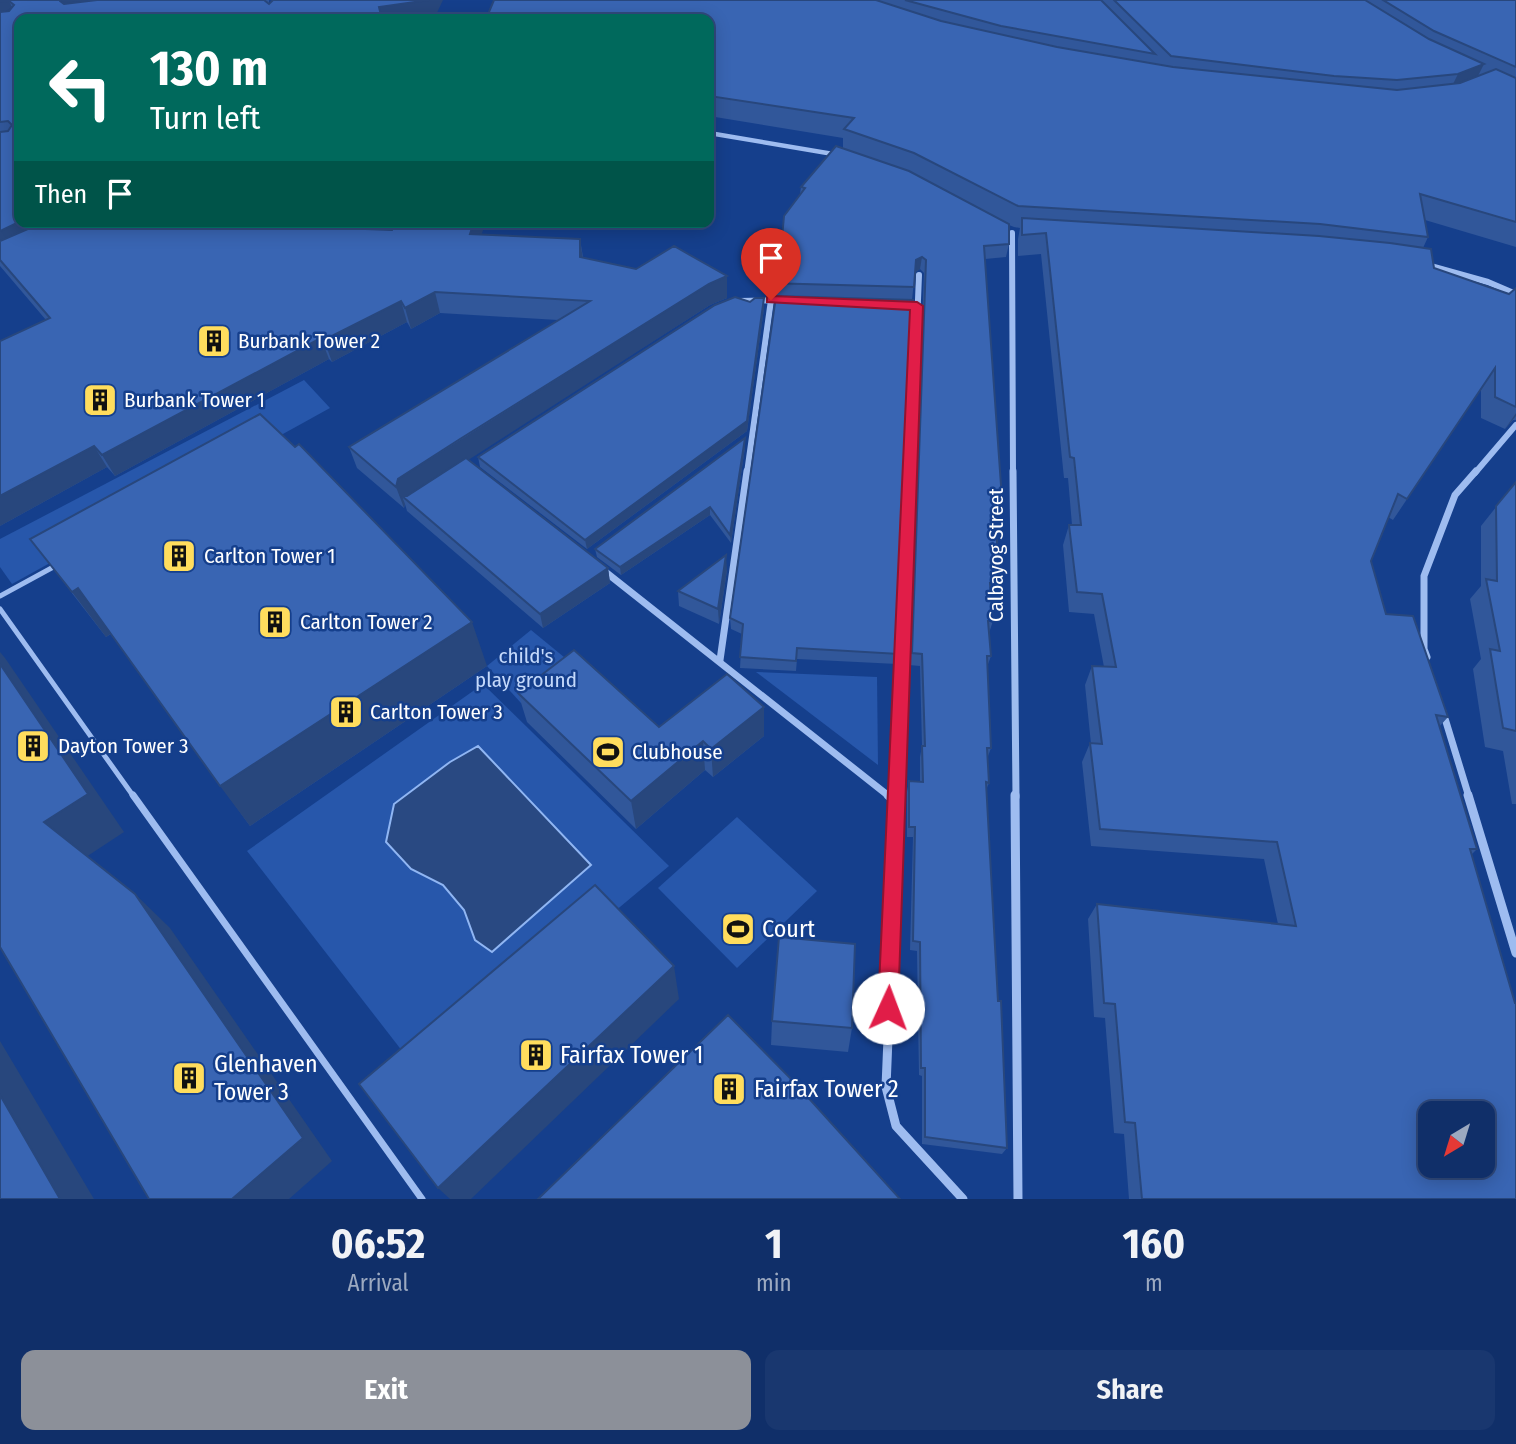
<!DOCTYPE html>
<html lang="en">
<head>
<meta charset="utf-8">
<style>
	body { margin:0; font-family:"Fira Sans Condensed",sans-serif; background:#19376f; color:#f1f3f6; height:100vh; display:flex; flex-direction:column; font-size:26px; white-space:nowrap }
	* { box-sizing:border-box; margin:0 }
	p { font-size:23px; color:#9ca9c0 }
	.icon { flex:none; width:38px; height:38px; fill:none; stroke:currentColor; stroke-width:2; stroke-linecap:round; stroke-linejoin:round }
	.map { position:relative; height:1199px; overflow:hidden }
	.panel { display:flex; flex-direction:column; background:#102f69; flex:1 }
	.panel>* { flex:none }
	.hud { position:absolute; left:14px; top:14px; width:700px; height:214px; border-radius:14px; box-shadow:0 4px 18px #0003,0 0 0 2px #304a7d; background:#00695c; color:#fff; overflow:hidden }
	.needle { width:46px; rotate:218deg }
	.fabs { position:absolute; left:1418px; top:1101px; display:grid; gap:14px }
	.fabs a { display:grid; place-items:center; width:77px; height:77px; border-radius:14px; background:#102f69; box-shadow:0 4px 18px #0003,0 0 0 2px #304a7d; font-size:35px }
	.pin { position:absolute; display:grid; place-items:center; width:60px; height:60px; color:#fff; margin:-72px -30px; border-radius:50% 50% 50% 0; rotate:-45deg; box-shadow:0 0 7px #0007 }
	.pin .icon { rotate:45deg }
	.me { position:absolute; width:77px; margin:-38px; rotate:2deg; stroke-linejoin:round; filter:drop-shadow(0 0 5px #0008) }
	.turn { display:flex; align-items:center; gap:24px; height:147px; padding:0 21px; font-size:32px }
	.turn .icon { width:91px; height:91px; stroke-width:2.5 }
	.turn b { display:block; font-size:49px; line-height:60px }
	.then { display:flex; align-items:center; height:66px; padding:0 21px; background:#0003; gap:14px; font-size:26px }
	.eta { display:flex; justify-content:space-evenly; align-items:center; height:119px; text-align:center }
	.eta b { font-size:42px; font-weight:700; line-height:49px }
	.primary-button { display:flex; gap:14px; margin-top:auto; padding:14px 21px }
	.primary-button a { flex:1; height:80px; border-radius:14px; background:#8c9099; color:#fff; font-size:28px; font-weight:700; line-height:80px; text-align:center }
	.primary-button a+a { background:#19376f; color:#f1f3f6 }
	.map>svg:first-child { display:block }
	.green { fill:#2757ab }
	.water { fill:#294982; stroke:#90b6f3; stroke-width:2 }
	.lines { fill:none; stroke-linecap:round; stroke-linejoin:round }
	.lane-far1 { stroke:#9ebcf0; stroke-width:5 }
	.lane { stroke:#9ebcf0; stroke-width:7 }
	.street-far3 { stroke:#9ebcf0; stroke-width:4.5 }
	.street-far2 { stroke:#9ebcf0; stroke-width:6 }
	.street-far1 { stroke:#9ebcf0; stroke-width:7 }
	.street { stroke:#9ebcf0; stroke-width:9 }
	.wall { fill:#31579a }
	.shaded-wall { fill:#28477d }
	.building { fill:#3965b3; stroke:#28477d; stroke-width:2; fill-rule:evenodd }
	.route { fill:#e11d48; stroke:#92132f; stroke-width:2 }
	.labels { text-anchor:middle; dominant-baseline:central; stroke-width:5; stroke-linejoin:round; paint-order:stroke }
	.poi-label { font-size:21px; fill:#fff; stroke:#153f8c; text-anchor:start }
	.street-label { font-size:21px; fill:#fff; stroke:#153f8c }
	.park-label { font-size:21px; fill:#c4d9fb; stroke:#153f8c }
	.near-poi-label { font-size:24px; fill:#fff; stroke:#153f8c; text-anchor:start }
</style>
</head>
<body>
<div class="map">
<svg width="1516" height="1199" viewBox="0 0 1516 1199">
	<rect width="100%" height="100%" fill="#153f8c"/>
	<g class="green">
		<polygon points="304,380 330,408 12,584 0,567 0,539"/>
		<polygon points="531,630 570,662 521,703 487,666"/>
		<polygon points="756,672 877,677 878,765"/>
		<polygon points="483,684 669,866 420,1074 247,851"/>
		<polygon points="737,817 817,891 737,968 658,888"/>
	</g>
	<polygon class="water" points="478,746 591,865 492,952 475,940 464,910 443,885 411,869 386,842 394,804 450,762"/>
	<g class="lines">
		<g class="lane-far1">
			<polyline points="0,596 57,565"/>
			<polyline points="0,609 134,797"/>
		</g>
		<polyline class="lane" points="133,795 422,1199"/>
		<polyline class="street-far3" points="709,133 839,155"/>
		<g class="street-far2">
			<polyline points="1012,233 1013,473"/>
			<polyline points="1427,265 1488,282 1516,294"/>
			<polyline points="739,301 783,300"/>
			<polyline points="747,473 771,300"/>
			<polyline points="911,473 919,275"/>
			<polyline points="1475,473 1516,425"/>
		</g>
		<g class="street-far1">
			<polyline points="1013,471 1016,797"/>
			<polyline points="603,570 890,797"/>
			<polyline points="1427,657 1424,649 1424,576 1455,495 1476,471"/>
			<polyline points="720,660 747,471"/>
			<polyline points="1443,712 1469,797"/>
			<polyline points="898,797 911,471"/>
		</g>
		<g class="street">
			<polyline points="888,795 896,802"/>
			<polyline points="898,795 886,1087 896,1126 963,1199"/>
			<polyline points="1015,795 1018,1199"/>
			<polyline points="1468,795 1516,953"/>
		</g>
	</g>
	<g class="wall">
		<polygon points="0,0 269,0 269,4 443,0 19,19 19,222 333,222 331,228 580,239 583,257 727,298 710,305 467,459 608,568 610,583 543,628 407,511 405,504 404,508 357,468 349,447 558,320 440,313 411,329 407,322 332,362 329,359 115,476 107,467 0,526 46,320 0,266"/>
		<polygon points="494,0 1516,0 1516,247 1425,220 1428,237 1423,248 1434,268 1509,294 1516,288 1516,420 1513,420 1505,429 1481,418 1481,389 1393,520 1388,517 1371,561 1386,614 1448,717 1439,727 1477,849 1472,854 1516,1199 1129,1199 1124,1134 1114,1133 1105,1018 1094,1017 1088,919 1097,904 1278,924 1264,859 1091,846 1082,762 1090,743 1091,744 1085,685 1092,666 1104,667 1094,614 1069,612 1063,545 1069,525 1072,525 1068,478 1064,478 1041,254 1018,256 1018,239 1020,228 1014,227 1009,225 1009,244 1006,257 985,259 1002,499 999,511 997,511 997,583 994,595 991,595 993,621 989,633 991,656 987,667 991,748 987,759 989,783 986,790 1007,1148 1002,1154 922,1144 922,1076 919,1075 917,951 910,950 913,837 907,837 907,792 909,781 920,782 920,757 922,746 920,666 909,665 924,273 920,269 915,272 912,300 899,654 897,664 797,659 796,671 740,668 742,634 731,629 730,618 776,296 766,296 766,283 779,270 800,194 801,187 843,148 843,138 709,116 709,19"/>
		<polygon points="764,298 764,308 747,431 587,549 480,467 478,457 750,302"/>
		<polygon points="745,438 745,447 731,543 710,515 621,575 597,557 595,549"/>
		<polygon points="1516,482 1516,804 1512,804 1503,751 1485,747 1473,669 1481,659 1470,599 1481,586 1481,526"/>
		<polygon points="30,539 487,666 250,826 111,634 106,637"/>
		<polygon points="727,570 719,624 679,606 678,591"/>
		<polygon points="518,693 659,727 764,736 713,777 705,770 636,829 527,722"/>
		<polygon points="772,1021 852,1028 848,1052 771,1045"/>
	</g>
	<g class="shaded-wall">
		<polygon points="60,0 193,0 68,19"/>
		<polygon points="429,0 443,0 434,19 382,19 379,7"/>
		<polygon points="9,1 19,21 0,23 0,2"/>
		<polygon points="1484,64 1474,84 1448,94 1458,74"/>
		<polygon points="19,222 77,222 0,258 0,231"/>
		<polygon points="316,222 333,222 321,248 313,227"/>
		<polygon points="474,222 486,222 474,255 470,234"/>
		<polygon points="580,239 583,260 580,257"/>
		<polygon points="922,257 920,269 914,273 916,260"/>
		<polygon points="727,276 727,298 710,305 406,500 402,496 405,504 404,508 396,487 398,479 709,284"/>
		<polygon points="435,292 440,313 411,329 405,308"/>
		<polygon points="764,298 764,308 747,431 587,549 585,540"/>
		<polygon points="401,301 407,322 332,362 324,340"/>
		<polygon points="321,338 329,359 115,476 102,455"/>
		<polygon points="1516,413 1516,416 1505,429"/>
		<polygon points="745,438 745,447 731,543 730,535"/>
		<polygon points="94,446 107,467 0,526 0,496"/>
		<polygon points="710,507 710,515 621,575 620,567"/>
		<polygon points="726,555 727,570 719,624 718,609"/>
		<polygon points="608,568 610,583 543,628 540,614"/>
		<polygon points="78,588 112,633 106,637 72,592"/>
		<polygon points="472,622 487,666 250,826 220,786"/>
		<polygon points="0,652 5,658 124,832 83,859 44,822 0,664"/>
		<polygon points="764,707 764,736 713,777 711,749"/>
		<polygon points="703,741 705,770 636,829 631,801"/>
		<polygon points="135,894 170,928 332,1161 289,1199 232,1199"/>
		<polygon points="674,966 679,999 471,1199 450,1199 438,1188"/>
		<polygon points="0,1041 94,1199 60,1199 0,1095"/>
	</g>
	<g class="building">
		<polygon points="0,0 60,0 60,1 64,4 97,0 264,0 269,4 273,0 429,0 379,7 382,19 19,19 19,222 0,231 0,132 8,131 12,125 8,121 0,122 0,12 9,11 14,5 9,1 0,2"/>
		<polygon points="494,0 876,0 941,21 1057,47 1173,67 1397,90 1460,83 1496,69 1516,78 1516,222 1420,194 1428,237 1320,224 1018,206 914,153 844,129 854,118 709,96 709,19 486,19"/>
		<polygon points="905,0 1101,0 1155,54 1001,26"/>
		<polygon points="1114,0 1365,0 1429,39 1484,64 1458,74 1397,80 1334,76 1171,56"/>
		<polygon points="1383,0 1516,0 1516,67 1434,31"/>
		<polygon points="836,146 909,171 1009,224 1009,244 984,246 1002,499 997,498 997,583 990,583 993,621 988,621 991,656 987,656 991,748 987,748 989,783 986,782 998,1001 1001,1001 1007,1148 925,1137 925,1068 921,1068 920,942 913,941 915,827 909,827 909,781 923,782 922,746 925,746 922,654 912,653 926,260 922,257 916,260 914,287 766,283 779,270 784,216 805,188 801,187"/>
		<path d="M1022 218 1319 236 1390 243 1431 249 1434 268 1509 294 1516 288V407L1495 397V368L1407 499 1398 494 1371 561 1386 614 1413 616 1448 717 1436 715 1477 849H1470L1515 1003H1516V1199H1142L1135 1123 1125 1122 1115 1004 1104 1003 1097 904 1296 926 1277 842 1100 829 1090 743 1102 744 1092 666 1116 667 1102 594 1077 592 1069 525H1081L1074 458 1070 457 1046 233 1022 235ZM1430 1113H1482V1166H1430Z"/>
		<polygon points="44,222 316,222 313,227 392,230 395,222 474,222 470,234 580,239 580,257 636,269 674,246 727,276 709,284 460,439 398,479 396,487 349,447 590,301 435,292 405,308 401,301 324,340 321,338 102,455 94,446 0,496 0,341 50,318 0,260 0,241"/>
		<polygon points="776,296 913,300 899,654 797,648 796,661 740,657 743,624 730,618"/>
		<polygon points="735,297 750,302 755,298 764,298 747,421 585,540 478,457 715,305"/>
		<polygon points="260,414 295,447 299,444 472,622 220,786 78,588 72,592 30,539"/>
		<polygon points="745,438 730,535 710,507 620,567 595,549"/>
		<polygon points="466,458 608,568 540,614 402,496 407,496"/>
		<polygon points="1516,482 1516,731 1503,728 1490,649 1500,651 1486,579 1497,581 1496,506"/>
		<polygon points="726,555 718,609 678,591"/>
		<polygon points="574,650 659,727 727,674 764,707 711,749 703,741 631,801 518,693"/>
		<polygon points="0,664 88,794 44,822 135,894 303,1138 232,1199 149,1199 0,947"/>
		<polygon points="595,885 674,966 438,1188 359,1084"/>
		<polygon points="779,937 855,944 852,1028 772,1021"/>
		<polygon points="728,1015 795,1083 900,1199 538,1199"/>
		<polygon points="0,1095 60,1199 0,1199"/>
	</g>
	<polygon class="route" points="771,296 917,302 923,306 898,1008 895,1015 888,1018 881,1015 878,1008 910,310 767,302 767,297"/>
	<defs>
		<g id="building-square" transform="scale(1.75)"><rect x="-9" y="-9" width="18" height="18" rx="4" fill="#ffdd5d" stroke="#153f8c"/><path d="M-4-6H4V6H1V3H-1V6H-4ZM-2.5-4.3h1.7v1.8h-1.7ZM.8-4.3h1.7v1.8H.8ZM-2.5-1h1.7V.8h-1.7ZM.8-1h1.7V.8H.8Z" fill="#111"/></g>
		<g id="stadium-square" transform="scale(1.75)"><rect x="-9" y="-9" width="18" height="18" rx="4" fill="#ffdd5d" stroke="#153f8c"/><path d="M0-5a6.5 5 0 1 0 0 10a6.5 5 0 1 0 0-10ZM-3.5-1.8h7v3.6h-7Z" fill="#111"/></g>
	</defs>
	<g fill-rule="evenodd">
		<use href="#building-square" x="214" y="341"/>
		<use href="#building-square" x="100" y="400"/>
		<use href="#building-square" x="179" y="556"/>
		<use href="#building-square" x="275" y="622"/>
		<use href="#building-square" x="346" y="712"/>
		<use href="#building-square" x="33" y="746"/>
		<use href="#stadium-square" x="608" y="752"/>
		<use href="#stadium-square" x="738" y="929"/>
		<use href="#building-square" x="536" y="1055"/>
		<use href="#building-square" x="189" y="1078"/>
		<use href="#building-square" x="729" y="1089"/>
	</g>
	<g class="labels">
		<g class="poi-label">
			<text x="238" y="341">Burbank Tower 2</text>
			<text x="124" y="400">Burbank Tower 1</text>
			<text x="204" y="556">Carlton Tower 1</text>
			<text x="300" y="622">Carlton Tower 2</text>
			<text x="370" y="712">Carlton Tower 3</text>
			<text x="58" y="746">Dayton Tower 3</text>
			<text x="632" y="752">Clubhouse</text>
		</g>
		<g class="street-label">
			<text transform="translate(996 555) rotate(-90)">Calbayog Street</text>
		</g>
		<g class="park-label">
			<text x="526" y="656">child's<tspan x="526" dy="24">play ground</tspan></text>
		</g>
		<g class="near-poi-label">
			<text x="762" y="929">Court</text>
			<text x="560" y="1055">Fairfax Tower 1</text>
			<text x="214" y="1064">Glenhaven<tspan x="214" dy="28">Tower 3</tspan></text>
			<text x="754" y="1089">Fairfax Tower 2</text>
		</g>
	</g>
</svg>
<div class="fabs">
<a><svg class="needle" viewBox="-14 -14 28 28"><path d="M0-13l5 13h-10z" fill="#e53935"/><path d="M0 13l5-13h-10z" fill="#9ca9c0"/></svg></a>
</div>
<div class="pin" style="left:771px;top:300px;background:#d93025"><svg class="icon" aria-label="arrive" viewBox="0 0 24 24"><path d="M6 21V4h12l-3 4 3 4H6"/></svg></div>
<svg class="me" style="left:888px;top:1008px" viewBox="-20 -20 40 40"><circle r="19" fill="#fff"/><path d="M0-13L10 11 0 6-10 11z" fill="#e11d48"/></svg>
<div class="hud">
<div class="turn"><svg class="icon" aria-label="left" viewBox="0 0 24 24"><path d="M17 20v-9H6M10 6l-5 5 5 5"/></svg><div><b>130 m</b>Turn left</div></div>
<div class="then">Then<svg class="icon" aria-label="arrive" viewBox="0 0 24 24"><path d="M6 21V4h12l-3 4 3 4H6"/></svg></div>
</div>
</div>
<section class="panel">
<div class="eta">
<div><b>06:52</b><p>Arrival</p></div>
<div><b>1</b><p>min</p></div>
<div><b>160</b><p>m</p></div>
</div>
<div class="primary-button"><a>Exit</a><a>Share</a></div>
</section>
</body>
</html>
